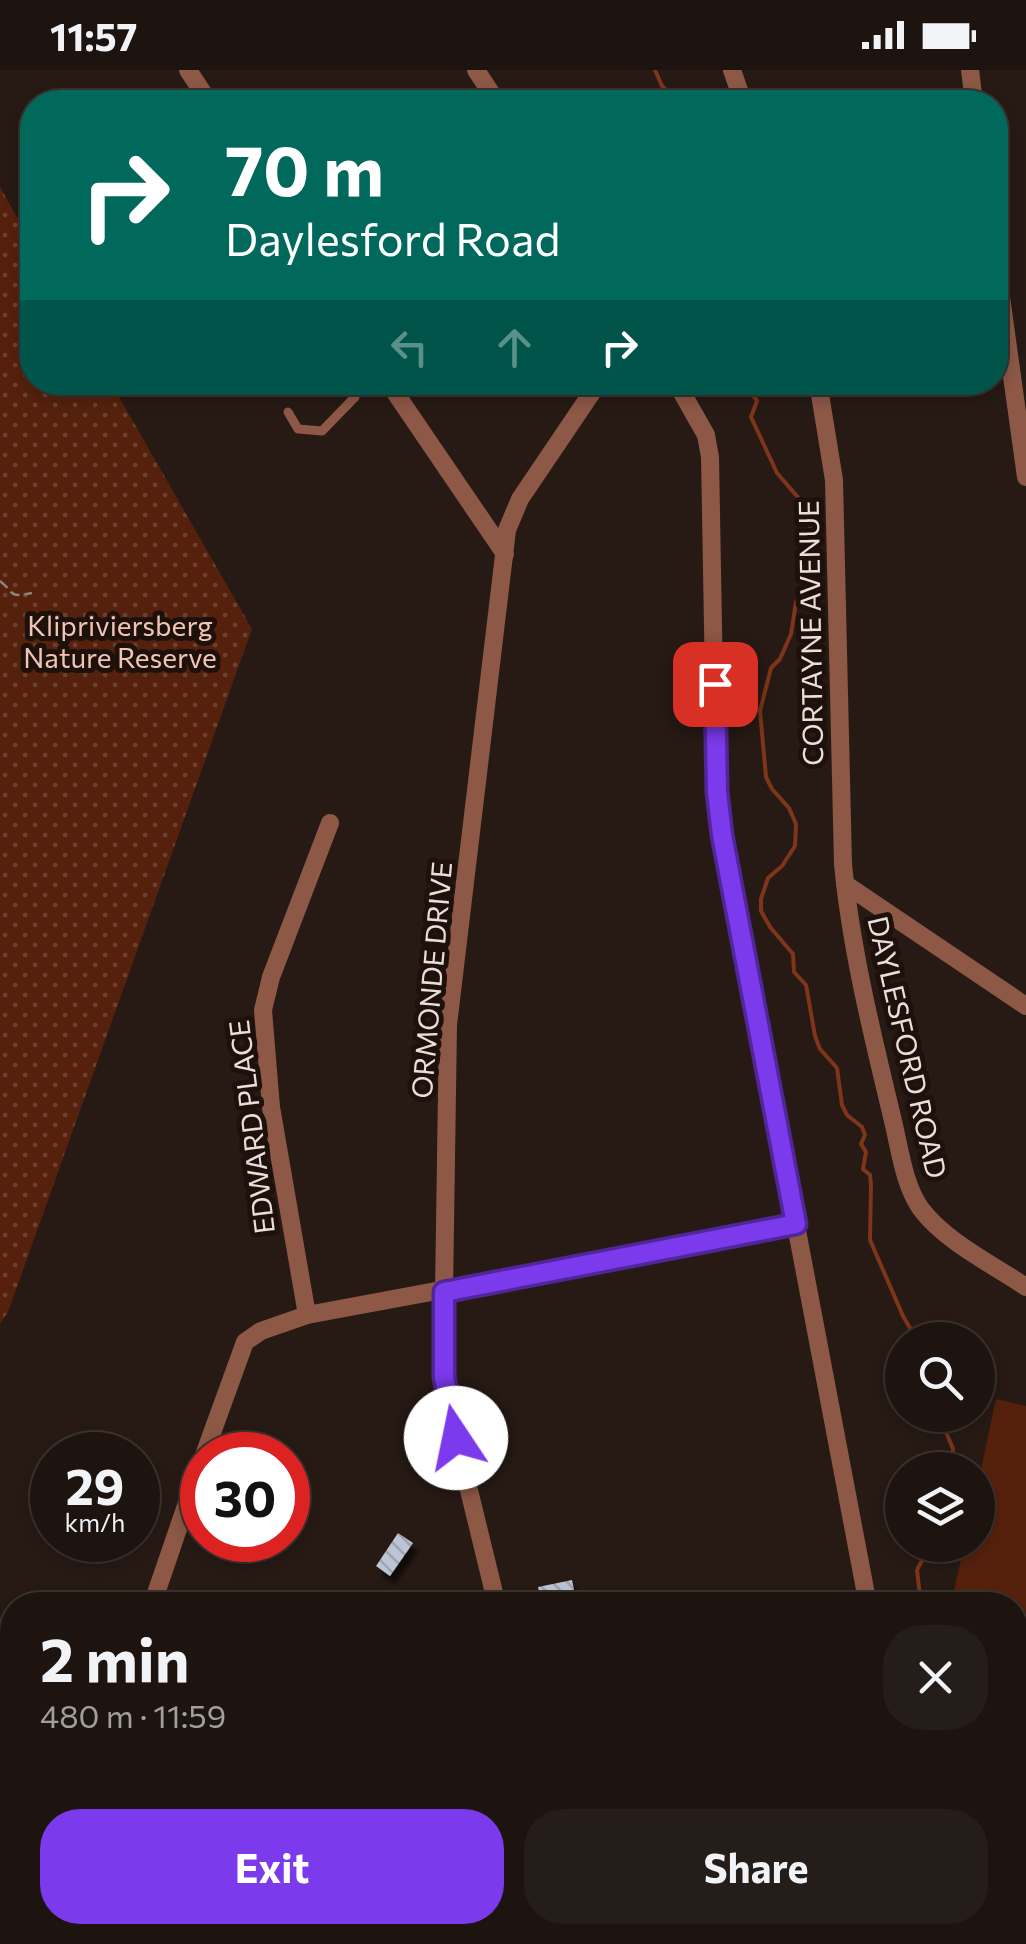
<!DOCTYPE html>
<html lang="en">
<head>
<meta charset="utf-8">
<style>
	body { margin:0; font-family:Commissioner,sans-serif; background:#251d19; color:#f1f3f6; height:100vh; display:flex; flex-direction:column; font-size:38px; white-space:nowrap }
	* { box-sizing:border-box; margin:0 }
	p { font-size:32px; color:#a09e9f }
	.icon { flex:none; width:55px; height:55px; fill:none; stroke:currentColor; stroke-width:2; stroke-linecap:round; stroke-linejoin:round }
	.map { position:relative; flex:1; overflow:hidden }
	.drawer { position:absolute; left:0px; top:1522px; width:1028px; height:352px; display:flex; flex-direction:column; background:#1d1410; border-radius:40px 40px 0 0; box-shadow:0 5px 15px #0003,0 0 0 2px #3b3330 }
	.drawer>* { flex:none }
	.top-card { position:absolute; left:20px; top:20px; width:988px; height:305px; border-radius:40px; box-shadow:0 5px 15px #0003,0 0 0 2px #3b3330; background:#00695c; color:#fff; overflow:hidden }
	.tools { position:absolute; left:885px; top:1252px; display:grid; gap:20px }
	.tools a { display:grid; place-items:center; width:110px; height:110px; border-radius:50%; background:#1d1410; box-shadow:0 5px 15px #0003,0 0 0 2px #3b3330; font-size:50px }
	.speed { position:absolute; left:30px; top:1362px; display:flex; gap:20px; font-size:50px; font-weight:700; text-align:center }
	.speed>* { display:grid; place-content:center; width:130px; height:130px; border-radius:50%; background:#1d1410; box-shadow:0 5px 15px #0003,0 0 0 2px #3b3330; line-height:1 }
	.speed small { font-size:25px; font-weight:400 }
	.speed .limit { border:15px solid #d22; background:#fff; color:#111 }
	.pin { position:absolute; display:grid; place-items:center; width:85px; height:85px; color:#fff; margin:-42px; border-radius:20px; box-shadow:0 5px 15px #0006 }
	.me { position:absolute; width:110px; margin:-55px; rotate:349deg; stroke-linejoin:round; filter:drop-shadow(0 0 8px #0008) }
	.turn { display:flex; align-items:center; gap:35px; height:210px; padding:0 40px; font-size:45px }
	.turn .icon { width:130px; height:130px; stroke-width:2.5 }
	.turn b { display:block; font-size:70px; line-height:85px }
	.lanes { display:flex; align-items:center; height:95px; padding:0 40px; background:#0003; justify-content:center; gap:50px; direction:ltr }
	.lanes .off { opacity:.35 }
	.round { display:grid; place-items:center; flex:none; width:105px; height:105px; border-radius:40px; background:#251d19 }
	.headline { display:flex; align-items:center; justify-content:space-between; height:170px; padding:0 40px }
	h1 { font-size:60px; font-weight:700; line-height:75px }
	.primary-button { display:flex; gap:20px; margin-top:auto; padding:20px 40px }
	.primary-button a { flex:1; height:115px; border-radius:40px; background:#7c3aed; color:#fff; font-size:40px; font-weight:700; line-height:115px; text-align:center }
	.primary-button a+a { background:#251d19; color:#f1f3f6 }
	.status { display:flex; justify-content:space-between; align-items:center; height:70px; padding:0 50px; background:#1d1410; direction:ltr }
	.status svg { height:28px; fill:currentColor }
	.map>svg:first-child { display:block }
	.green { fill:url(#green-dots) }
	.pitch { fill:#55210d }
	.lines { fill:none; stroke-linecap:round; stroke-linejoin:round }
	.stream { stroke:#7e3519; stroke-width:4 }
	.building { fill:url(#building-back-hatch); filter:url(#shadow) }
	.path { stroke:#8e837f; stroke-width:2.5; stroke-dasharray:10 5; stroke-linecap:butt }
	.lane { stroke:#8d5846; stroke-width:9 }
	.street { stroke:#8d5846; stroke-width:18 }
	.route-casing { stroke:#51269a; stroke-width:25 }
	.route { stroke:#7c3aed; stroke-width:18 }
	.labels { text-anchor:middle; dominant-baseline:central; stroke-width:10; stroke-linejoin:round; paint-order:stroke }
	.park-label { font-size:28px; fill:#f1c5b5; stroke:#1e110c }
	.street-label { font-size:28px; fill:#e8dedb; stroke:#1e110c }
</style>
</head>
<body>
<div class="status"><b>11:57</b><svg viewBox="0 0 49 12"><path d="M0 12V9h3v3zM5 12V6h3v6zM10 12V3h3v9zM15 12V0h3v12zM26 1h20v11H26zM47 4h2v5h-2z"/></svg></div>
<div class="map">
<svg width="1026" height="1874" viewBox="0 0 1026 1874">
	<defs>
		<pattern id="green-dots" width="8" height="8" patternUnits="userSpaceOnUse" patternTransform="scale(2.5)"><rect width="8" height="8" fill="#55210d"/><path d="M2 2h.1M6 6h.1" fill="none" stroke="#6d4130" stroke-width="1.8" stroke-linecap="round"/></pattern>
		<pattern id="building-back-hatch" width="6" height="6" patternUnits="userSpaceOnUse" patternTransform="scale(2.5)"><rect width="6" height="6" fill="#bbc5d4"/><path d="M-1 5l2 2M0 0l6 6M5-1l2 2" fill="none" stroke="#9ea4b0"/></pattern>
		<filter id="shadow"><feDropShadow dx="5" dy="8" stdDeviation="2.5" flood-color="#0009"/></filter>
	</defs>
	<rect width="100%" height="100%" fill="#271a15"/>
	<polygon class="green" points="0,117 32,174 32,312 111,313 252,559 8,1242 0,1254"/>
	<polygon class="pitch" points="996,1329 1026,1336 1026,1557 1015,1555 1015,1535 951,1535 964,1475 978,1475 978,1413"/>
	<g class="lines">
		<g class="stream">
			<polyline points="655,0 662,16 672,25 667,32"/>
			<polyline points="744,312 757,331 751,347 777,403 809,440 811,454 805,484 805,518 796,532 791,564 780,589 771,598 760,641 766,707 772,719 789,738 796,754 795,776 782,796 768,808 761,829 761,841 770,857 793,884 794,902 806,915 815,966 820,979 837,998 842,1035 847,1045 862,1057 865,1065 861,1074 866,1082 863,1099 870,1105 871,1115 870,1170 903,1246 917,1270"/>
			<polyline points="939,1345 953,1379 951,1393 939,1400"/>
			<polyline points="921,1535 917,1500 930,1475"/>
			<polyline points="1015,1737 1026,1730"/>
			<polyline points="811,1874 829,1862"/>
		</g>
	</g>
	<g class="building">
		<polygon points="398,1463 413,1473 390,1506 376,1496"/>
		<polygon points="572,1510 577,1535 542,1535 538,1517"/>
	</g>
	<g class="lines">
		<path class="path" d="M0 511C16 524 8 528 32 523"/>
		<polyline class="lane" points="288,342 298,359 322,361 355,327 358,312"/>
		<g class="street">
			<polyline points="188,0 209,32"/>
			<polyline points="476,0 497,32"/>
			<polyline points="732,0 743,32"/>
			<polyline points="970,0 974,32"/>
			<polyline points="995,184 1026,407"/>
			<polyline points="388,312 505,484"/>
			<polyline points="676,312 706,365 710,387 715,668 722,765 868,1535"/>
			<path d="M818 312 834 410 843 794C851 880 873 967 893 1051 900 1080 904 1115 921 1139 946 1172 992 1194 1026 1217"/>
			<polyline points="845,814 1026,936"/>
			<polyline points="307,1245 271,1037 263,940 271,907 330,753"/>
			<polyline points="204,1385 245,1272 261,1261 307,1245 796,1154"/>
			<polyline points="152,1535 202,1389"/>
			<polyline points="497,1535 448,1334 445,1307 444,1222 448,955 507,460 520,429 599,312"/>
			<polyline points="0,1675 12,1707"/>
			<polyline points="0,1801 12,1794"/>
			<polyline points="1015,1843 1026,1835"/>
			<polyline points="110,1862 114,1874"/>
			<polyline points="658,1862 665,1874"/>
			<polyline points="225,1874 233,1862"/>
			<polyline points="516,1874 533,1862"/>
			<polyline points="972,1874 989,1862"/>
		</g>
	</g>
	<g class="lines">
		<g class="route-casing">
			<polyline id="route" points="456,1368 444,1307 444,1222 796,1154 722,765 717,722 715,614"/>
		</g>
		<use href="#route" class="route"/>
	</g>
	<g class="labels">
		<g class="park-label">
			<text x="120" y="555">Klipriviersberg<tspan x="120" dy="32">Nature Reserve</tspan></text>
		</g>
		<g class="street-label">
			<text transform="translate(810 563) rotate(-91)">CORTAYNE AVENUE</text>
			<text transform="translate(431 910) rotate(-85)">ORMONDE DRIVE</text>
			<text transform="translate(908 977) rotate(77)">DAYLESFORD ROAD</text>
			<text transform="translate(251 1057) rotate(-97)">EDWARD PLACE</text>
		</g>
	</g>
</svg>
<div class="tools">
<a><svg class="icon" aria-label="search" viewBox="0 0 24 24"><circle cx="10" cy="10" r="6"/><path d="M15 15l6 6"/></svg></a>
<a><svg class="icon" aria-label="layers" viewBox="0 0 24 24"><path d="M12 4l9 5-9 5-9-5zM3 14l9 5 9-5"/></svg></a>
</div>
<div class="speed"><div>29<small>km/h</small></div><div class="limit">30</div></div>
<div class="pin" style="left:715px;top:614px;background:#d93025"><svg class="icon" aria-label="arrive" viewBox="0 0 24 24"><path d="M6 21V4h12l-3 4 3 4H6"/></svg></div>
<svg class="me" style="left:456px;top:1368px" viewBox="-20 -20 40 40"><circle r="19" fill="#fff"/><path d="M0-13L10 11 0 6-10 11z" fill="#7c3aed"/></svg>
<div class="top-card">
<div class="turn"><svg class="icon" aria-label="right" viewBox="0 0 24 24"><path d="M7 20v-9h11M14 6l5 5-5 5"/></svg><div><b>70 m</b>Daylesford Road</div></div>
<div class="lanes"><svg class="icon off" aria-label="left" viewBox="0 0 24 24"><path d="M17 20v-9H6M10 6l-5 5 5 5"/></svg><svg class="icon off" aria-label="ahead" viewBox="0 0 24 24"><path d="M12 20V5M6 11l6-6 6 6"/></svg><svg class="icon" aria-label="right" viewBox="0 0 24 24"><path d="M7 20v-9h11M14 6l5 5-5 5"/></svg></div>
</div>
<section class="drawer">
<div class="headline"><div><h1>2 min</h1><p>480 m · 11:59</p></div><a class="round"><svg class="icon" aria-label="close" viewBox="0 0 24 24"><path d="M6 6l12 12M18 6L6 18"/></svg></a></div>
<div class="primary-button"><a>Exit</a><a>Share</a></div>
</section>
</div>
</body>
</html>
